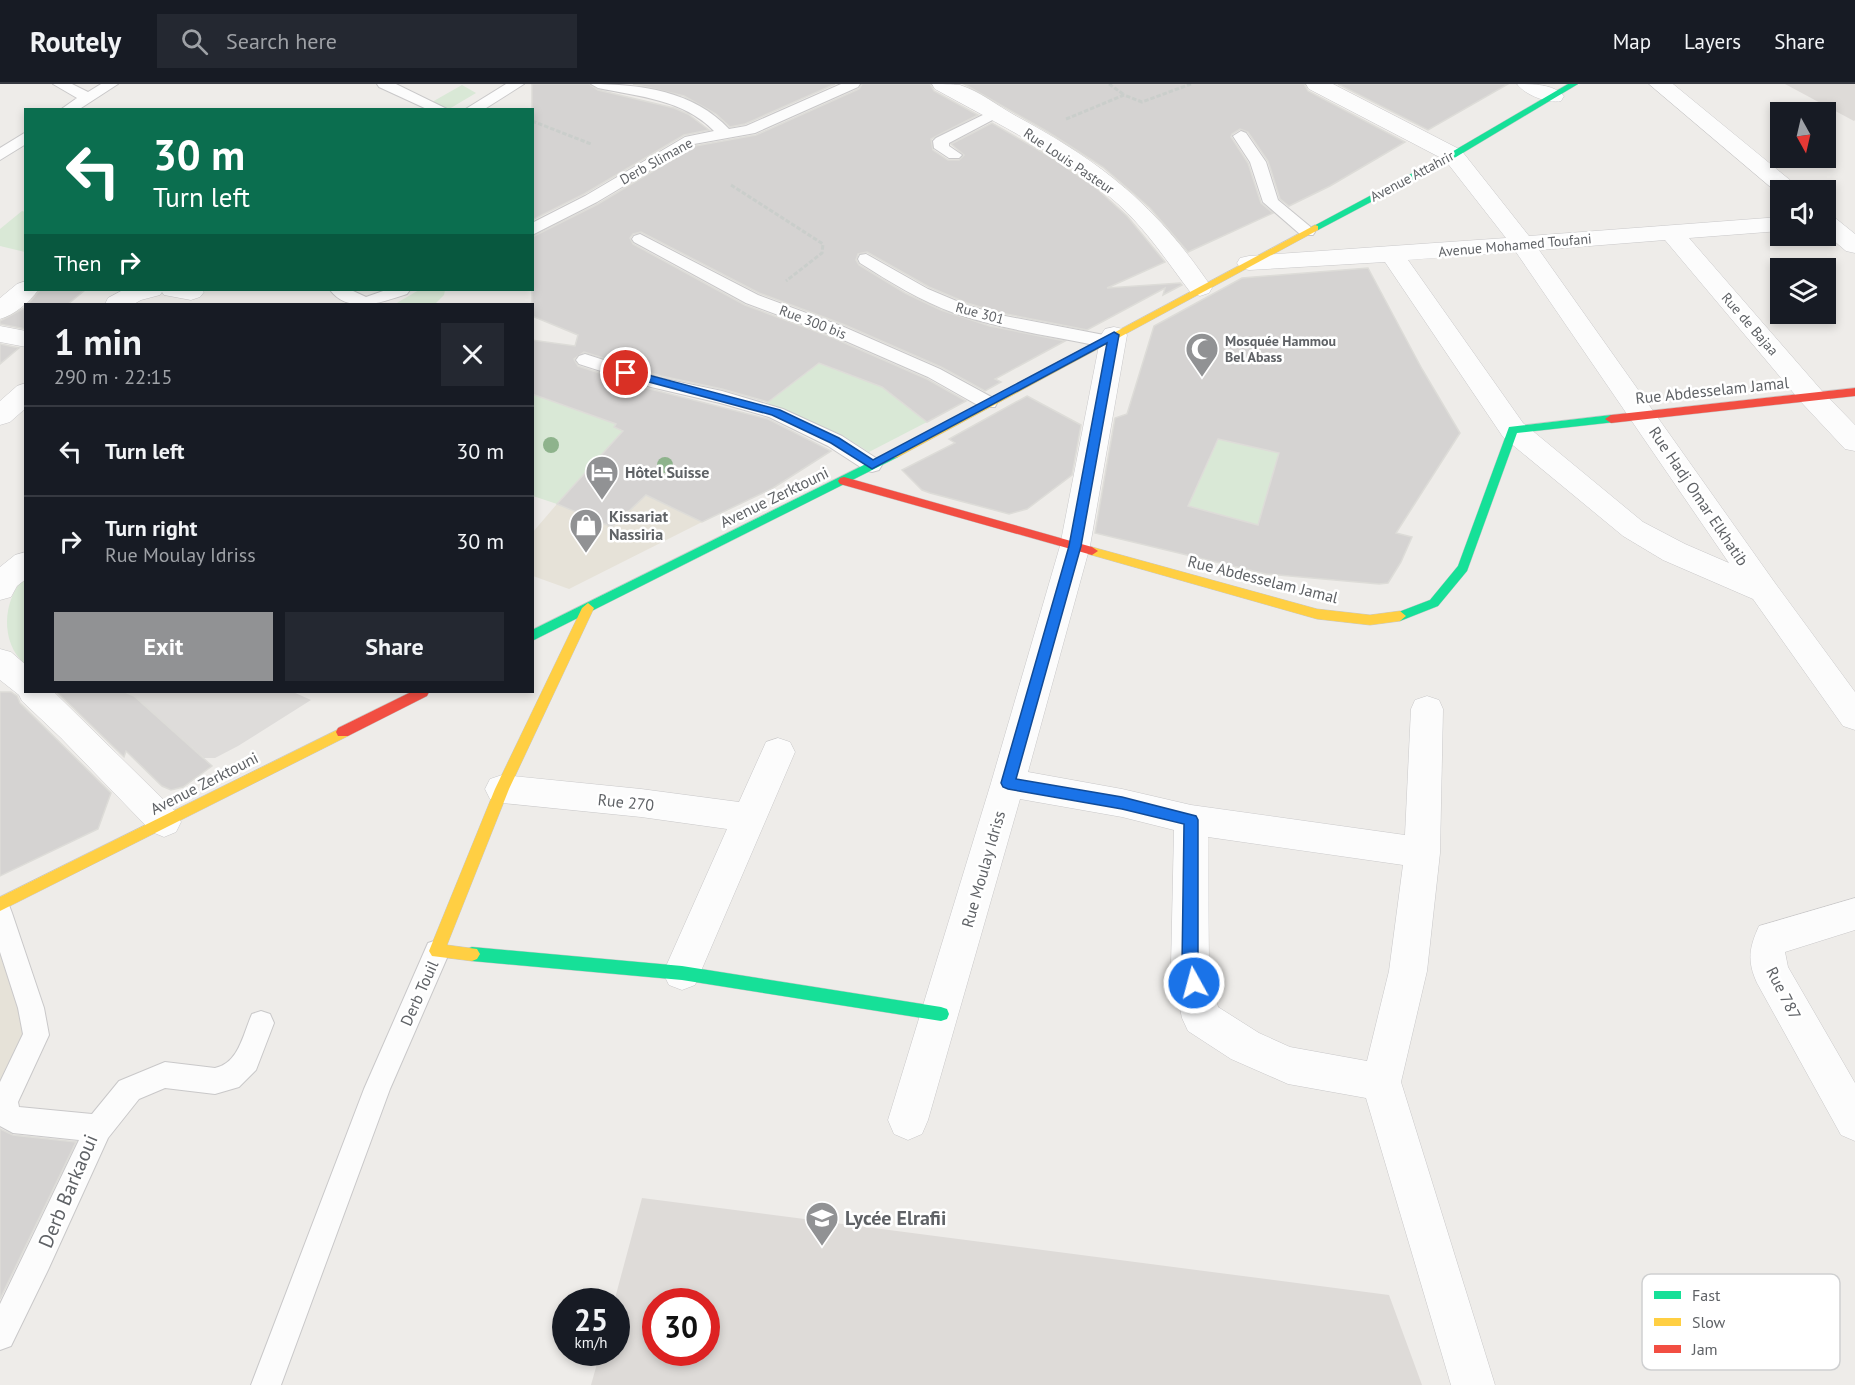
<!DOCTYPE html>
<html lang="en">
<head>
<meta charset="utf-8">
<style>
	body { margin:0; font-family:"PT Sans",sans-serif; background:#242831; color:#f1f3f6; height:100vh; display:flex; flex-direction:column; font-size:22px; white-space:nowrap }
	* { box-sizing:border-box; margin:0 }
	p { font-size:20px; color:#9ea1a6 }
	.icon { flex:none; width:33px; height:33px; fill:none; stroke:currentColor; stroke-width:2; stroke-linecap:round; stroke-linejoin:round }
	.map { position:relative; flex:1; overflow:hidden }
	.details { position:absolute; left:24px; top:219px; width:510px; height:390px; display:flex; flex-direction:column; background:#171b24; border-radius:0px; box-shadow:0 3px 9px #0003 }
	.details>* { flex:none }
	.guide { position:absolute; left:24px; top:24px; width:510px; height:183px; border-radius:0px; box-shadow:0 3px 9px #0003; background:#0b6e4f; color:#fff; overflow:hidden }
	.needle { width:39px; rotate:172deg }
	.controls { position:absolute; left:1770px; top:18px; display:grid; gap:12px }
	.controls a { display:grid; place-items:center; width:66px; height:66px; border-radius:0px; background:#171b24; box-shadow:0 3px 9px #0003; font-size:30px }
	.speed { position:absolute; left:552px; top:1204px; display:flex; gap:12px; font-size:30px; font-weight:700; text-align:center }
	.speed>* { display:grid; place-content:center; width:78px; height:78px; border-radius:50%; background:#171b24; box-shadow:0 3px 9px #0003; line-height:1 }
	.speed small { font-size:15px; font-weight:400 }
	.speed .limit { border:9px solid #d22; background:#fff; color:#111 }
	.pin { position:absolute; display:grid; place-items:center; width:51px; height:51px; color:#fff; margin:-26px; border:3px solid #fff; border-radius:50%; box-shadow:0 2px 6px #0007 }
	.me { position:absolute; width:66px; margin:-33px; rotate:353deg; stroke-linejoin:round; filter:drop-shadow(0 0 4px #0008) }
	.turn { display:flex; align-items:center; gap:21px; height:126px; padding:0 30px; font-size:27px }
	.turn .icon { width:78px; height:78px; stroke-width:2.5 }
	.turn b { display:block; font-size:42px; line-height:51px }
	.then { display:flex; align-items:center; height:57px; padding:0 30px; background:#0003; gap:12px; font-size:22px }
	.round { display:grid; place-items:center; flex:none; width:63px; height:63px; border-radius:0px; background:#242831 }
	.overview { display:flex; align-items:center; justify-content:space-between; height:102px; padding:0 30px }
	h1 { font-size:36px; font-weight:800; line-height:45px }
	.action { display:flex; gap:12px; margin-top:auto; padding:12px 30px }
	.action a { flex:1; height:69px; border-radius:0px; background:#919294; color:#fff; font-size:24px; font-weight:800; line-height:69px; text-align:center }
	.action a+a { background:#242831; color:#f1f3f6 }
	ul { padding:0; list-style:none }
	li { display:flex; align-items:center; gap:18px; height:90px; padding:0 30px; border-top:2px solid #363941 }
	li div { flex:1 }
	li b { display:block; font-size:22px }
	li em { font-style:normal }
	header { display:flex; align-items:center; gap:36px; box-sizing:border-box; height:84px; padding:0 30px; background:#171b24; border-bottom:2px solid #363941 }
	header strong { font-size:28px }
	nav { display:flex; gap:33px; margin-inline-start:auto; font-size:21px }
	.search { width:420px; height:54px; background:#242831; display:flex; align-items:center; gap:15px; box-sizing:border-box; padding:0 21px; border-radius:0px; color:#9ea1a6; font-size:22px }
	.map>svg:first-child { display:block }
	.commercial { fill:#e6e2d8 }
	.industrial { fill:#dedcda }
	.education { fill:#dedbd8; fill-rule:evenodd }
	.green { fill:#d9e8d6 }
	.building { fill:#d5d3d2; stroke:#dddcd8; stroke-width:1.5; fill-rule:evenodd }
	.lines { fill:none; stroke-linecap:round; stroke-linejoin:round }
	.lane-casing { stroke:#c9c8c9; stroke-width:2 }
	.street-casing { stroke:#c9c8c9; stroke-width:1 }
	.fast-casing { stroke:#c8c8c8; stroke-width:1 }
	.slow-casing { stroke:#c8c8c8; stroke-width:1 }
	.jam-casing { stroke:#c8c8c8; stroke-width:1 }
	.path { stroke:#cacecb; stroke-width:3; stroke-dasharray:4.5 2; stroke-linecap:butt }
	.lane { fill:#fcfcfc; fill-rule:evenodd }
	.street { fill:#fcfcfc; fill-rule:evenodd }
	.fast { fill:#16e098; fill-rule:evenodd }
	.slow { fill:#ffcf43; fill-rule:evenodd }
	.jam { fill:#f24e42; fill-rule:evenodd }
	.tree { fill:#8eb38c }
	.route { fill:#1a73e8; stroke:#114b97; stroke-width:1.5 }
	.labels { text-anchor:middle; dominant-baseline:central; stroke-width:5; stroke-linejoin:round; paint-order:stroke }
	.far-street-label { font-size:14px; fill:#5f6266; stroke:#fff }
	.far-poi-label { font-size:14px; font-weight:bold; fill:#5f6266; stroke:#fff; text-anchor:start }
	.street-label { font-size:16px; fill:#5f6266; stroke:#fff }
	.poi-label { font-size:16px; font-weight:bold; fill:#5f6266; stroke:#fff; text-anchor:start }
	.near-street-label { font-size:20px; fill:#5f6266; stroke:#fff }
	.near-poi-label { font-size:20px; font-weight:bold; fill:#5f6266; stroke:#fff; text-anchor:start }
	.key { fill:#fff; stroke:#cfd0d1; stroke-width:1.5 }
	.key-label { font-size:16px; fill:#5f6266 }
</style>
</head>
<body>
<header>
<strong>Routely</strong>
<div class="search"><svg class="icon" aria-label="search" viewBox="0 0 24 24"><circle cx="10" cy="10" r="6"/><path d="M15 15l6 6"/></svg>Search here</div>
<nav><a>Map</a><a>Layers</a><a>Share</a></nav>
</header>
<div class="map">
<svg width="1855" height="1301" viewBox="0 0 1855 1301">
	<rect width="100%" height="100%" fill="#eeece9"/>
	<g class="commercial">
		<polygon points="646,410 702,438 569,505 533,492 533,448 557,420 612,443"/>
		<polygon points="0,864 28,952 0,1007"/>
	</g>
	<polygon class="industrial" points="125,608 293,608 311,616 238,662 215,674 204,674 134,612"/>
	<g class="education">
		<polygon points="1785,0 1855,0 1855,36 1854,37"/>
		<path d="M642 1114 1389 1211 1422 1301H591L600 1269H616V1218H614ZM656 1218H706V1269H656Z"/>
	</g>
	<g class="green">
		<polygon points="462,1 476,9 449,25 432,18"/>
		<polygon points="22,127 25,128 25,168 0,162 0,145"/>
		<polygon points="419,206 445,206 444,211 435,220 395,220"/>
		<polygon points="819,279 882,303 927,338 869,368 840,350 765,318 779,310"/>
		<polygon points="532,309 620,337 614,343 644,355 646,410 587,386 557,420 533,412"/>
		<polygon points="1219,354 1279,369 1258,441 1188,422"/>
		<path d="M25 493V580C0 559 2 516 25 493Z"/>
	</g>
	<g class="building">
		<polygon points="532,0 589,0 598,6 674,24 688,30 709,46 684,51 584,110 532,136"/>
		<polygon points="633,0 835,0 745,40 730,43 716,30 684,12"/>
		<polygon points="862,0 930,0 934,7 978,31 931,55 933,66 948,76 959,76 964,71 951,60 992,39 1052,74 1096,104 1127,132 1165,178 1107,204 1180,199 1182,201 1163,211 1165,204 1087,246 1001,229 967,219 929,203 867,168 858,170 856,176 859,181 905,209 941,226 990,242 1065,257 995,295 1001,298 985,307 941,283 845,241 759,209 641,148 633,150 630,154 633,160 745,221 831,253 927,295 966,317 927,338 882,303 819,279 768,318 722,305 661,292 584,268 574,275 578,282 650,305 768,335 831,367 773,404 702,438 646,411 612,443 557,420 623,347 614,343 616,340 532,310 532,256 575,262 578,251 532,232 532,153 598,120 695,62 756,51 859,5"/>
		<polygon points="964,0 1304,0 1308,7 1405,58 1330,102 1289,122 1280,115 1268,77 1248,48 1240,45 1232,50 1231,53 1248,79 1261,119 1273,129 1188,168 1150,124 1103,83 1048,48"/>
		<polygon points="1338,0 1508,0 1428,46"/>
		<path d="M1368 184 1422 285 1460 349 1396 449 1412 453 1401 478 1388 499 1379 500 1266 490 1095 449 1115 334 1127 330 1154 242 1242 194ZM1218 355 1279 369 1258 441 1188 422Z"/>
		<polygon points="40,206 85,206 68,220 28,220"/>
		<polygon points="26,223 26,245 0,240 0,237"/>
		<polygon points="0,260 19,264 0,280"/>
		<polygon points="1027,312 1081,341 1072,391 1027,425 1009,430 930,409 922,406 902,386 955,359 949,355"/>
		<polygon points="0,608 11,608 17,612 20,619 111,709 98,745 0,792"/>
		<polygon points="57,608 125,608 134,612 212,682 183,703 171,706 162,702 126,667 124,673"/>
		<polygon points="0,1045 13,1051 76,1058 0,1215"/>
	</g>
	<g class="lines">
		<g class="lane-casing">
			<g id="lane">
				<polygon points="53,0 72,0 88,8 101,0 118,0 78,26 60,26 77,14"/>
				<polygon points="377,0 396,0 449,26 429,26 379,3"/>
				<polygon points="506,0 524,0 483,26 464,26"/>
				<path d="M591 0C640 0 694 7 729 45L746 42 841 0H860L858 3 755 49 694 60 597 118 532 151V139L585 112 685 53 714 47C683 15 640 13 598 4Z"/>
				<polygon points="995,25 1000,26 1002,29 1000,32 949,59 949,62 962,71 959,74 949,74 934,64 933,57 936,54"/>
				<polygon points="1241,47 1246,49 1266,78 1278,116 1313,145 1315,148 1313,151 1301,151 1263,118 1250,78 1233,52"/>
				<polygon points="26,48 26,60 0,76 0,64"/>
				<polygon points="640,150 758,211 844,243 940,285 995,315 997,319 995,323 981,323 928,293 832,251 746,219 634,158 632,155 634,152"/>
				<path d="M866 170 928 205 966 221 1000 231 1104 251 1110 253 1113 257 1110 261 1104 263C1054 252 1003 246 954 229 921 217 890 198 860 179L858 175 860 171Z"/>
				<path d="M330 206H351L366 213 386 206H410L407 210C383 218 349 231 330 206Z"/>
				<polygon points="585,270 660,294 722,307 783,325 842,352 879,376 882,381 879,386 872,388 865,386 828,362 769,333 720,319 651,303 579,280 576,276 579,272"/>
				<path d="M0 818 9 821 12 829 44 924 49 951 18 1018 19 1023 92 1030 119 997 165 978 215 984C239 979 243 950 252 930L261 927 270 930 274 939 256 986 239 1003 215 1010 165 1004 139 1015 108 1054 48 1186 11 1262 0 1266V1220L79 1056 13 1049 0 1042V998L23 950 18 924 0 868Z"/>
				<polygon points="437,856 446,859 450,867 390,1005 281,1301 251,1301 364,1005 428,859"/>
			</g>
		</g>
		<g class="street-casing">
			<g id="street">
				<path d="M932 0C941 0 952 0 960 1 979 7 998 22 1016 32 1103 79 1156 121 1212 204L1209 209 1200 212 1191 209C1168 179 1147 146 1118 120 1065 72 998 40 935 5Z"/>
				<path d="M1306 0H1333L1461 66 1529 152 1780 133V147L1689 154 1822 307 1855 341V367L1845 365 1802 319 1665 156 1539 166 1775 499 1855 608V646L1843 642 1753 515 1663 476 1623 452 1503 353 1385 178 1249 186 1240 184 1237 179 1240 174 1249 172 1506 154 1445 76 1309 5ZM1516 168 1729 479 1685 460 1643 438 1523 339 1408 176Z"/>
				<path d="M1517 0C1533 0 1554 0 1564 12L1561 17C1548 20 1525 11 1517 0Z"/>
				<polygon points="1649,0 1673,0 1796,101 1799,106 1780,106 1780,111"/>
				<polygon points="1826,131 1834,133 1855,150 1855,169 1846,167 1826,150"/>
				<path d="M26 197V206H38C30 218 14 231 0 235V214L17 200Z"/>
				<polygon points="123,206 202,206 204,208 200,213 191,216 164,211 162,208 160,211 141,216 134,220 105,220 108,214"/>
				<polygon points="0,242 26,247 26,263 0,258"/>
				<path d="M1114 243 1123 245 1127 251 1090 462 1028 688 1122 705 1191 721 1405 751 1411 625 1415 616 1427 612 1439 616 1443 625 1440 769 1427 887 1401 998 1495 1301H1451L1366 1014 1288 1000 1231 975 1188 947 1182 934 1171 882 1174 746 1122 733 1020 715 928 1036 922 1050 908 1056 894 1050 888 1036 991 699 1060 462 1101 251 1105 245ZM1208 753 1403 781 1389 887 1367 977 1290 963 1259 949 1218 923 1209 882Z"/>
				<polygon points="26,299 26,324 10,338 0,341 0,317 17,302"/>
				<polygon points="26,468 26,495 17,502 11,513 0,516 0,483 15,471"/>
				<polygon points="0,565 11,568 26,581 26,608 54,608 176,728 181,738 176,748 164,753 152,748 61,654 22,617 19,611 0,596"/>
				<polygon points="778,654 790,658 795,668 695,901 682,906 669,901 663,889 727,745 641,733 502,719 490,715 485,705 490,695 502,691 641,705 739,718 766,658"/>
				<path d="M1855 814V846L1785 868 1788 883 1855 999V1057L1841 1051 1757 899C1747 877 1749 864 1759 842Z"/>
			</g>
		</g>
		<g class="fast-casing">
			<g id="fast">
				<polygon points="1568,0 1578,0 1456,73 1318,146 1310,144 1450,69"/>
				<polygon points="1611,331 1617,335 1615,338 1517,349 1467,487 1438,522 1400,537 1396,535 1394,532 1396,529 1430,516 1458,482 1509,343"/>
				<polygon points="894,366 900,370 898,373 532,557 532,546"/>
				<polygon points="472,863 682,882 941,923 947,925 949,930 947,935 941,937 682,896 472,877 467,875 464,870 467,865"/>
			</g>
		</g>
		<g class="slow-casing">
			<g id="slow">
				<polygon points="1315,141 1318,142 1318,146 898,373 894,374 888,370"/>
				<polygon points="1092,463 1317,525 1370,531 1400,527 1406,532 1400,537 1370,541 1317,535 1088,470 1086,467"/>
				<polygon points="588,519 594,524 509,705 447,861 477,865 480,870 477,875 472,877 432,872 429,867 495,705 582,524"/>
				<polygon points="343,643 348,644 350,648 348,652 0,827 0,813"/>
			</g>
		</g>
		<g class="jam-casing">
			<g id="jam">
				<polygon points="1855,304 1855,312 1611,339 1605,335 1611,331"/>
				<polygon points="844,393 1092,463 1098,467 1092,471 840,400 838,397 840,394"/>
				<polygon points="411,608 429,608 427,612 348,652 338,652 336,648 338,644"/>
			</g>
		</g>
		<g class="path">
			<polyline points="1109,0 1123,10"/>
			<polyline points="1066,35 1124,11 1142,18 1191,0"/>
			<polyline points="532,37 591,60"/>
			<polyline points="731,101 823,160 822,169 786,197"/>
		</g>
		<use href="#lane" class="lane"/>
		<use href="#street" class="street"/>
		<use href="#fast" class="fast"/>
		<use href="#slow" class="slow"/>
		<use href="#jam" class="jam"/>
	</g>
	<g class="tree">
		<circle cx="551" cy="361" r="8"/>
		<circle cx="665" cy="381" r="8"/>
	</g>
	<polygon class="route" points="1114,248 1119,251 1081,462 1016,695 1122,713 1196,732 1198,736 1198,882 1201,899 1199,904 1194,906 1188,904 1182,882 1184,740 1122,725 1008,705 1003,703 1001,699 1069,462 1107,259 872,385 831,359 772,331 623,291 621,289 626,285 780,326 839,354 873,376"/>
	<defs>
		<g id="mosque-pin" transform="scale(1.725)"><path d="M0 17L-7.5 6A9.5 9.5 0 1 1 7.5 6Z" fill="#919294" stroke="#fff"/><path d="M3.5-4.9A6 6 0 1 0 3.5 4.9A5 5 0 1 1 3.5-4.9Z" fill="#fff"/></g>
		<g id="hotel-pin" transform="scale(1.725)"><path d="M0 17L-7.5 6A9.5 9.5 0 1 1 7.5 6Z" fill="#919294" stroke="#fff"/><path d="M-6-4.5h1.5V1H6V5H4.5V3h-9V5H-6ZM-4 0a1.8 1.8 0 1 1 3.6 0ZM.5 0V-2.5h3Q6-2.5 6 0Z" fill="#fff"/></g>
		<g id="shop-pin" transform="scale(1.725)"><path d="M0 17L-7.5 6A9.5 9.5 0 1 1 7.5 6Z" fill="#919294" stroke="#fff"/><path d="M-5-2.5h2.3a2.7 3.5 0 0 1 5.4 0H5L5.5 6h-11ZM-1.5-2.5h3a1.5 2.3 0 0 0-3 0Z" fill="#fff"/></g>
		<g id="school-pin" transform="scale(1.725)"><path d="M0 17L-7.5 6A9.5 9.5 0 1 1 7.5 6Z" fill="#919294" stroke="#fff"/><path d="M0-5L7-2L0 1L-7-2ZM-4 1L0 2.5L4 1V4Q0 6-4 4Z" fill="#fff"/></g>
	</defs>
	<g fill-rule="evenodd">
		<use href="#mosque-pin" x="1202" y="265"/>
		<use href="#hotel-pin" x="602" y="388"/>
		<use href="#shop-pin" x="586" y="441"/>
		<use href="#school-pin" x="822" y="1134"/>
	</g>
	<g class="labels">
		<g class="far-street-label">
			<text transform="translate(656 77) rotate(-29)">Derb Slimane</text>
			<text transform="translate(1069 77) rotate(34)">Rue Louis Pasteur</text>
			<text transform="translate(1412 92) rotate(-28)">Avenue Attahrir</text>
			<text transform="translate(1515 161) rotate(-5)">Avenue Mohamed Toufani</text>
			<text transform="translate(980 229) rotate(15)">Rue 301</text>
			<text transform="translate(813 238) rotate(21)">Rue 300 bis</text>
			<text transform="translate(1750 240) rotate(49)">Rue de Bajaa</text>
		</g>
		<g class="far-poi-label">
			<text x="1225" y="257">Mosquée Hammou<tspan x="1225" dy="16">Bel Abass</tspan></text>
		</g>
		<g class="street-label">
			<text transform="translate(1712 306) rotate(-6)">Rue Abdesselam Jamal</text>
			<text transform="translate(1699 412) rotate(56)">Rue Hadj Omar Elkhatib</text>
			<text transform="translate(774 413) rotate(-26)">Avenue Zerktouni</text>
			<text transform="translate(1263 495) rotate(14)">Rue Abdesselam Jamal</text>
			<text transform="translate(204 699) rotate(-27)">Avenue Zerktouni</text>
			<text transform="translate(626 718) rotate(6)">Rue 270</text>
			<text transform="translate(983 785) rotate(-74)">Rue Moulay Idriss</text>
			<text transform="translate(419 909) rotate(-66)">Derb Touil</text>
			<text transform="translate(1784 909) rotate(63)">Rue 787</text>
		</g>
		<g class="poi-label">
			<text x="625" y="388">Hôtel Suisse</text>
			<text x="609" y="432">Kissariat<tspan x="609" dy="18">Nassiria</tspan></text>
		</g>
		<g class="near-street-label">
			<text transform="translate(68 1107) rotate(-67)">Derb Barkaoui</text>
		</g>
		<g class="near-poi-label">
			<text x="845" y="1134">Lycée Elrafii</text>
		</g>
	</g>
	<rect x="1642" y="1190" width="198" height="96" rx="9" class="key"/>
	<rect x="1654" y="1207" width="27" height="8" fill="#16e098"/>
	<rect x="1654" y="1234" width="27" height="8" fill="#ffcf43"/>
	<rect x="1654" y="1261" width="27" height="8" fill="#f24e42"/>
	<g class="key-label">
		<text x="1692" y="1217">Fast</text>
		<text x="1692" y="1244">Slow</text>
		<text x="1692" y="1271">Jam</text>
	</g>
</svg>
<div class="controls">
<a><svg class="needle" viewBox="-14 -14 28 28"><path d="M0-13l5 13h-10z" fill="#e53935"/><path d="M0 13l5-13h-10z" fill="#9ea1a6"/></svg></a>
<a><svg class="icon" aria-label="sound" viewBox="0 0 24 24"><path d="M4 9h4l5-4v14l-5-4H4zM17 9q2 3 0 6"/></svg></a>
<a><svg class="icon" aria-label="layers" viewBox="0 0 24 24"><path d="M12 4l9 5-9 5-9-5zM3 14l9 5 9-5"/></svg></a>
</div>
<div class="speed"><div>25<small>km/h</small></div><div class="limit">30</div></div>
<div class="pin" style="left:626px;top:289px;background:#d93025"><svg class="icon" aria-label="arrive" viewBox="0 0 24 24"><path d="M6 21V4h12l-3 4 3 4H6"/></svg></div>
<svg class="me" style="left:1194px;top:899px" viewBox="-20 -20 40 40"><circle r="17" fill="#1a73e8" stroke="#fff" stroke-width="3"/><path d="M0-11L8 9 0 5-8 9z" fill="#fff"/></svg>
<div class="guide">
<div class="turn"><svg class="icon" aria-label="left" viewBox="0 0 24 24"><path d="M17 20v-9H6M10 6l-5 5 5 5"/></svg><div><b>30 m</b>Turn left</div></div>
<div class="then">Then<svg class="icon" aria-label="right" viewBox="0 0 24 24"><path d="M7 20v-9h11M14 6l5 5-5 5"/></svg></div>
</div>
<section class="details">
<div class="overview"><div><h1>1 min</h1><p>290 m · 22:15</p></div><a class="round"><svg class="icon" aria-label="close" viewBox="0 0 24 24"><path d="M6 6l12 12M18 6L6 18"/></svg></a></div>
<ul>
<li><svg class="icon" aria-label="left" viewBox="0 0 24 24"><path d="M17 20v-9H6M10 6l-5 5 5 5"/></svg><div><b>Turn left</b></div><em>30 m</em></li>
<li><svg class="icon" aria-label="right" viewBox="0 0 24 24"><path d="M7 20v-9h11M14 6l5 5-5 5"/></svg><div><b>Turn right</b><p>Rue Moulay Idriss</p></div><em>30 m</em></li>
</ul>
<div class="action"><a>Exit</a><a>Share</a></div>
</section>
</div>
</body>
</html>
